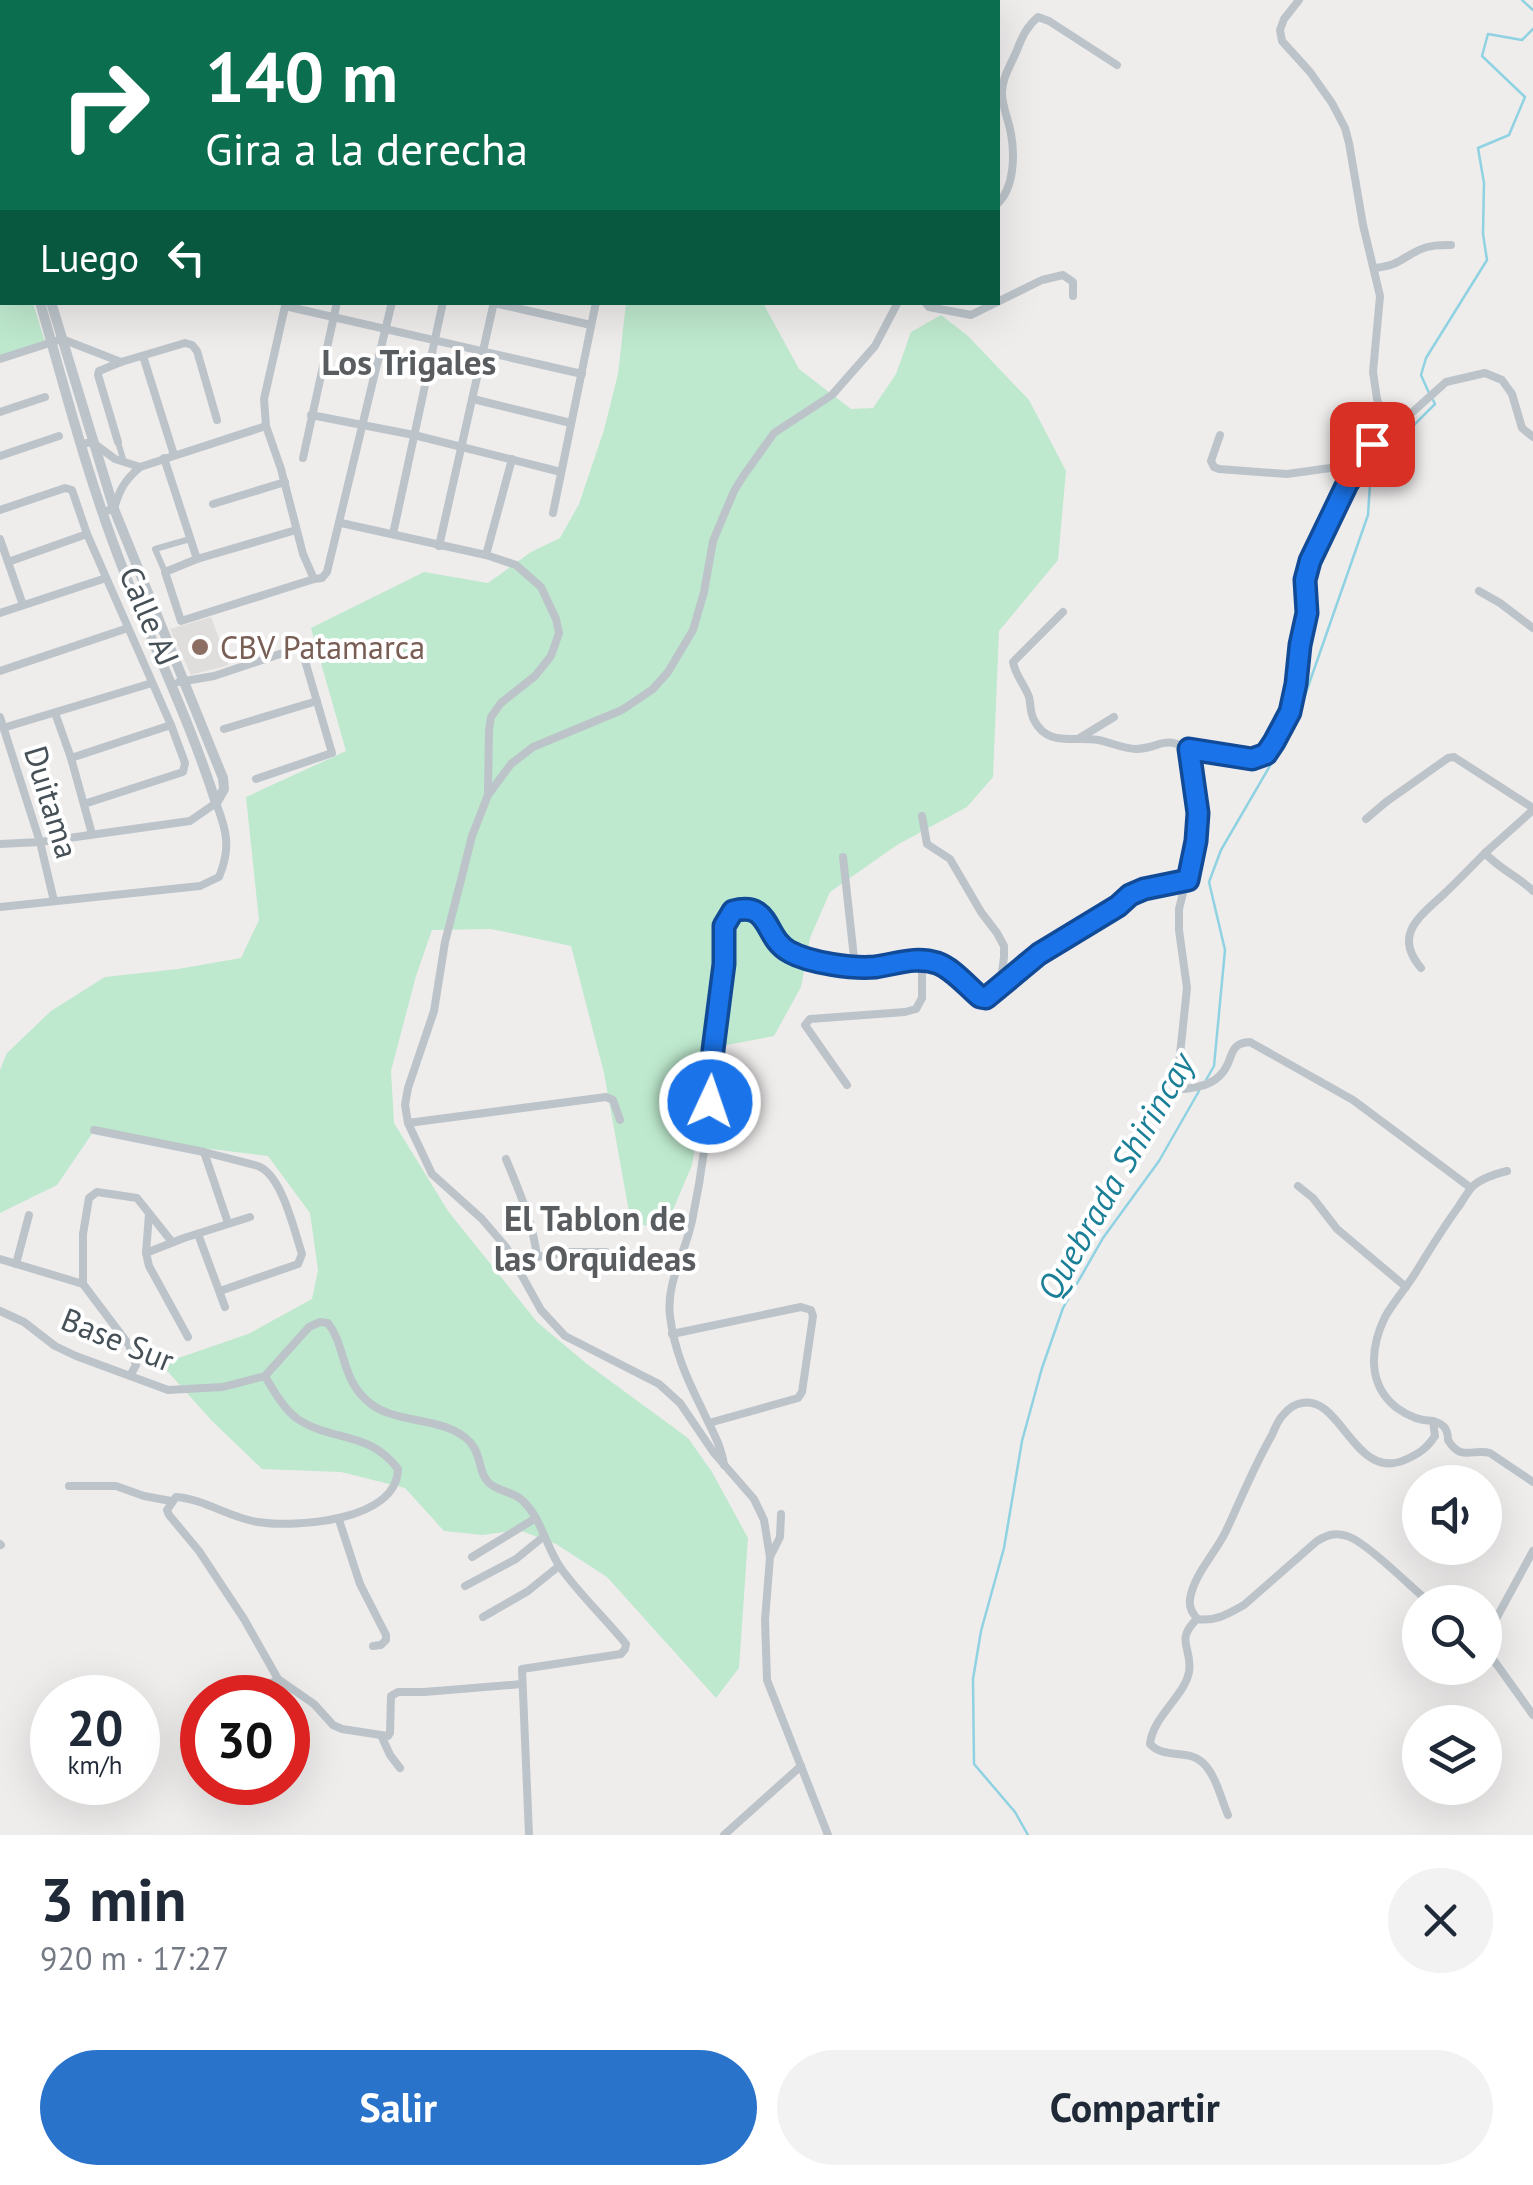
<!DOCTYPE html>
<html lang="es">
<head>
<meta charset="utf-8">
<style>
	body { margin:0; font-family:"PT Sans",sans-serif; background:#f2f2f3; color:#1f2937; height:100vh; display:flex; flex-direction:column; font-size:38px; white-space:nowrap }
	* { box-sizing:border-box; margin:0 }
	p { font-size:32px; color:#747a83 }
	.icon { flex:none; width:55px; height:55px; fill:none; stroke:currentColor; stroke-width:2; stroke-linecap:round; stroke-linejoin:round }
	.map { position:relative; height:1835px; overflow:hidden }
	.sheet { display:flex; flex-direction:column; background:#fff; flex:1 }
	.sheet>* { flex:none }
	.top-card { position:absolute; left:0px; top:0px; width:1000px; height:305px; box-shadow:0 10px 40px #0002; background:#0b6e4f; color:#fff; overflow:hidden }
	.controls { position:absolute; left:1402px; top:1465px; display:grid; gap:20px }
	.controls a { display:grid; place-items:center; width:100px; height:100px; border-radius:50%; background:#fff; box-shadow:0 10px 40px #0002; font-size:50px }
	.speed { position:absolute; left:30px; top:1675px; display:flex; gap:20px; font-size:50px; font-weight:700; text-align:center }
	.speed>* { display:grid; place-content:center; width:130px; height:130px; border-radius:50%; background:#fff; box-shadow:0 10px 40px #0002; line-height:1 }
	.speed small { font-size:25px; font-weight:400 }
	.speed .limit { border:15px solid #d22; background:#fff; color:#111 }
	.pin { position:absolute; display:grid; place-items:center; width:85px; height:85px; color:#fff; margin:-42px; border-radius:20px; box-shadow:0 5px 15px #0006 }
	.me { position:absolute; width:110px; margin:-55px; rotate:3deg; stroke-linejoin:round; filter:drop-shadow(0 0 8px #0008) }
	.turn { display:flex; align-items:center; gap:35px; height:210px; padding:0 40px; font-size:45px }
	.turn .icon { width:130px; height:130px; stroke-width:2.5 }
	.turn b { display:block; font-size:70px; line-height:85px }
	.then { display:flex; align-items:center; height:95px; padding:0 40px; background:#0003; gap:20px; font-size:38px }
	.round { display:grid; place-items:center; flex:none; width:105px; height:105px; border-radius:52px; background:#f2f2f3 }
	.summary { display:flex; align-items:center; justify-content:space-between; height:170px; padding:0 40px }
	h1 { font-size:60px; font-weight:600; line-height:75px }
	.cta { display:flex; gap:20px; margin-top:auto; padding:20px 40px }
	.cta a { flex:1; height:115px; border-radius:60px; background:#2a73cb; color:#fff; font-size:40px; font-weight:600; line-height:115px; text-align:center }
	.cta a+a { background:#f2f2f3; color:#1f2937 }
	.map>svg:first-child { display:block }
	.education { fill:#e0dddd }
	.green { fill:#bee9ce }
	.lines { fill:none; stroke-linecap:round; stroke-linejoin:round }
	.stream { stroke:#8fd2e2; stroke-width:2.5 }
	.pedestrian { stroke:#bcc4ca; stroke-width:6 }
	.minor { stroke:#bcc4ca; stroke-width:8 }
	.tertiary { stroke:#bcc4ca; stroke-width:10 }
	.route-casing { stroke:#114b97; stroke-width:25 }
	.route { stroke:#1a73e8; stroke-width:18 }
	.education-dot { fill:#8d6e63; stroke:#fff; stroke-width:4 }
	.labels { text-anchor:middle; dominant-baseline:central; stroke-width:8; stroke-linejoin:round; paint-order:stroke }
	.street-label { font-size:32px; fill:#465057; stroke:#fff }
	.education-label { font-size:32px; fill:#785e54; stroke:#fff; text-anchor:start }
	.neighbourhood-label { font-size:35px; font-weight:bold; fill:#5a5d60; stroke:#fff }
	.water-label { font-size:35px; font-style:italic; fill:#1a7f97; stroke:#fff }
</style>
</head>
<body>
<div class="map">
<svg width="1533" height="1835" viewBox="0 0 1533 1835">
	<rect width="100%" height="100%" fill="#efecec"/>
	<polygon class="education" points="211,617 229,665 191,675 170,629"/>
	<g class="green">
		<polygon points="2,262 2,302 33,303 45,342 0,356 0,263"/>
		<polygon points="626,303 763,303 799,369 851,409 873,408 896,374 911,332 941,315 968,336 1029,400 1066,471 1058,560 999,631 993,777 967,807 897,845 830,892 810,938 801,987 774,1036 716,1047 708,1072 692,1165 665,1229 631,1223 604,1073 571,946 491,929 432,930 416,976 391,1071 394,1123 448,1211 537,1322 587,1364 688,1438 712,1472 748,1538 739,1668 716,1698 607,1577 556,1544 519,1530 483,1535 444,1531 405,1488 341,1472 262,1469 212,1421 161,1364 248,1334 312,1299 318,1270 310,1213 268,1156 186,1146 96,1128 57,1185 0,1213 0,1070 7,1053 51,1011 105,977 178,969 241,958 259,920 246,797 346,751 311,628 424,572 488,583 531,552 560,538 579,504 604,430 618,374"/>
	</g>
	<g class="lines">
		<g class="stream">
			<polyline points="1522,0 1533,10"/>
			<polyline points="1429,393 1421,375 1426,358 1487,260 1483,234 1484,183 1478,148 1509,135 1525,97 1482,56 1488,34 1522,40 1533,29"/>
			<polyline points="1206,1080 1214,1066 1225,950 1209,882 1221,850 1296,721 1368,515 1371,468 1435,404 1433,400"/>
			<polyline points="1028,1835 1015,1812 974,1764 973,1679 981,1631 1004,1548 1022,1441 1042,1368 1063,1308 1103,1238 1159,1161 1199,1091"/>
		</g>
		<g class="pedestrian">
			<polyline points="118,442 124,462"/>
			<polyline points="165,572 155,549 190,539"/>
		</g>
		<g class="minor">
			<polyline points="259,0 269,2"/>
			<polyline points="588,0 588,2"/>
			<polyline points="742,0 743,2"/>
			<polyline points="1299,0 1284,19 1280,30 1282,41 1310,72 1332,103 1345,128 1349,143 1363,225 1380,296 1373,372 1377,399 1385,423"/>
			<polyline points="446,2 452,0"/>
			<polyline points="491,2 493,0"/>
			<polyline points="558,2 560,0"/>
			<polyline points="612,2 613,0"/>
			<polyline points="653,2 655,0"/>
			<polyline points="0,146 2,146"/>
			<path d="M998 203C1014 188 1015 155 1011 134 1009 121 1003 109 1002 95 1001 79 1011 65 1017 50 1022 37 1027 26 1038 17L1049 21 1117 65"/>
			<polyline points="0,207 2,206"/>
			<polyline points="0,259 2,258"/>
			<path d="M1374 268C1400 265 1398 260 1419 250 1429 245 1440 245 1451 245"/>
			<polyline points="286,302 264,399 266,426 281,469 303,554 314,579"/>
			<polyline points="925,302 929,307 971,315 1042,280 1063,275 1073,282 1073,296"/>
			<polyline points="494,303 591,325"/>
			<polyline points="285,306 582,374"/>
			<polyline points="143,356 174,455"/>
			<polyline points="0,359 62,339 121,362"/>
			<polyline points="473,399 571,423"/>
			<polyline points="0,412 45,397"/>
			<polyline points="311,415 414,435 561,472"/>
			<path d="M1385 423 1347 484 1310 561 1305 580 1307 613 1300 645 1296 684 1290 712 1274 742 1266 754 1252 759 1189 749 1198 813 1196 841 1179 909V930L1187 988 1177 1083 1184 1089C1199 1087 1213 1085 1223 1072 1234 1058 1228 1043 1250 1042L1353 1100 1471 1188"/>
			<polyline points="1385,423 1407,417 1446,382 1485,373 1502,380 1512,394 1522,428 1533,437"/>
			<polyline points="1220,435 1211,461 1214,467 1219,469 1287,474 1359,464"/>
			<polyline points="118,442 98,375 99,371 121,362 185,343 192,345 197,351 217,420"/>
			<polyline points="82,444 92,442 115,459 140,467"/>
			<polyline points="0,456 59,436"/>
			<polyline points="164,458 197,559"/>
			<polyline points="303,458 337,302"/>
			<polyline points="213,504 285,482"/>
			<polyline points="0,510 65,488 72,490 87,534 171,725 185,763 183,772 84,804"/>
			<path d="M102 512 114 509C119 490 125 480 140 467L266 426"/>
			<polyline points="553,513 596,302"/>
			<polyline points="341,523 486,555 516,565 541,587 556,619 559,633 551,656 535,676 501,703 491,717 489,730 488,791"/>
			<polyline points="296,530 197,559 165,572 181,621 314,579 322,578 327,572 392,302"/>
			<polyline points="393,534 443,302"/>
			<polyline points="0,539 23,605"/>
			<polyline points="439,546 494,302"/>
			<polyline points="486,555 512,459"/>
			<polyline points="8,562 87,534"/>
			<polyline points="1479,591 1500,603 1533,628"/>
			<path d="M1063 612 1013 662C1015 675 1025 685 1029 697 1031 705 1030 713 1034 720 1047 747 1074 736 1098 740 1110 742 1123 749 1136 749 1161 748 1162 735 1189 749"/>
			<polyline points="0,613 106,578"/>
			<polyline points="0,671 128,628"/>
			<polyline points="179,682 214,676 301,647 332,753 256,779"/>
			<polyline points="55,713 71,758 92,834"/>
			<polyline points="0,717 40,842 54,901"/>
			<polyline points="3,728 152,683"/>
			<polyline points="224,729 317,701"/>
			<polyline points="1078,739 1114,717"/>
			<polyline points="71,758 171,725"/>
			<path d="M1533 810 1485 853C1499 869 1518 876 1533 891"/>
			<polyline points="922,816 927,844 950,859 981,912 997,933 1004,946 1004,957 1000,987"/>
			<polyline points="1366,819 1386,802 1448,758 1454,757 1533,808"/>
			<path d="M0 844 40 842 190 821 216 803C227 831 231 848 219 877L200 886 0 907"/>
			<polyline points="843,857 855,967"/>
			<path d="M1421 968C1393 935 1419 917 1444 894 1458 881 1471 867 1485 853"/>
			<polyline points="847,1085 805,1025 810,1019 905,1012 916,1009 922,998 922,960"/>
			<polyline points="408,1123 606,1097 613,1100 620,1120"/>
			<path d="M94 1130 204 1152 258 1166C282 1175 294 1230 302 1254L298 1264 220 1291"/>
			<polyline points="204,1152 228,1223"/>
			<path d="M506 1159C519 1191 533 1222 537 1257L520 1270"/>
			<polyline points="1298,1186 1313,1198 1337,1229 1406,1287"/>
			<polyline points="149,1214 146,1253 149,1266 188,1337"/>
			<polyline points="198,1234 225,1307"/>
			<polyline points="146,1253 184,1238 250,1217"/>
			<polyline points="537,1257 570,1252 606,1252"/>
			<polyline points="0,1259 83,1284"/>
			<polyline points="16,1264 29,1215"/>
			<path d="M0 1311 24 1322 55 1346 76 1356 168 1390 223 1387 265 1376 309 1327 320 1322 328 1323C347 1348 340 1380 371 1404 399 1425 445 1416 470 1442 482 1455 478 1473 489 1483 499 1492 513 1491 523 1501 541 1518 546 1546 560 1567 580 1595 605 1618 626 1644L625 1649 621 1654 522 1669 529 1835"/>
			<polyline points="672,1334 801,1307 811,1310 813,1316 802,1392 798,1398 709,1423"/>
			<polyline points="130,1376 136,1365 129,1345 83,1284 83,1234 89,1198 97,1192 137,1198 172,1242"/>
			<path d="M265 1376C273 1390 285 1411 299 1420 334 1442 369 1431 398 1469 397 1521 296 1528 258 1522 229 1518 205 1499 176 1497L167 1510 169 1515 199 1551 244 1619 278 1679 314 1704 333 1725 342 1729 381 1735 390 1755 400 1768"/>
			<path d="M1433 1421C1444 1424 1448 1429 1448 1440 1461 1462 1473 1448 1490 1453L1533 1482"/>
			<path d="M724 1465C721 1444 710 1427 702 1409 687 1379 674 1350 670 1316 666 1282 685 1254 692 1221 702 1173 709 1121 712 1071 714 1036 721 1001 724 966 725 953 722 940 724 928 725 920 729 913 736 910 763 898 769 936 784 949 797 959 819 961 834 964 847 967 859 968 872 967 895 965 916 954 939 964 954 969 968 986 980 997L986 998 1039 954 1118 906 1130 895 1144 889 1188 880"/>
			<polyline points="69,1486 116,1486 144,1496 171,1501"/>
			<polyline points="339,1520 360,1584 386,1635 386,1640 381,1645 373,1646"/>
			<polyline points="0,1544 1,1545"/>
			<polyline points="472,1557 536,1518"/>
			<polyline points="770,1557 780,1537 781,1514"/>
			<polyline points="465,1586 516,1559 543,1537"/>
			<path d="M1429 1602C1412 1588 1365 1541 1347 1536 1335 1532 1327 1535 1317 1541L1244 1605C1228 1614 1215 1622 1197 1619 1192 1612 1189 1608 1190 1599 1194 1574 1215 1554 1226 1531 1241 1499 1254 1466 1272 1435 1275 1428 1278 1420 1283 1415 1288 1409 1294 1404 1302 1403 1342 1395 1355 1484 1407 1459 1420 1453 1427 1448 1435 1436L1433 1421C1420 1421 1408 1416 1397 1408 1367 1385 1370 1348 1385 1317 1394 1301 1407 1287 1416 1272 1430 1249 1443 1228 1459 1206 1463 1200 1467 1193 1472 1187 1481 1178 1495 1174 1507 1171"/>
			<polyline points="483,1617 528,1591 559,1566"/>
			<path d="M1197 1619C1174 1641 1193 1648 1189 1672 1184 1697 1153 1716 1150 1744 1165 1760 1188 1748 1203 1763 1216 1775 1221 1799 1228 1815"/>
			<polyline points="1485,1639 1533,1551"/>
			<polyline points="1485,1648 1533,1715"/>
			<path d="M225 1693C245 1691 262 1690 278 1679"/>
			<polyline points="381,1735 388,1736 390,1733 391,1696 398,1692 424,1692 522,1684"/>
			<polyline points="724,1835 801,1766"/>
			<polyline points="828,1835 767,1680 765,1620 770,1557 764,1520 754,1499 714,1453 680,1403 659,1384 565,1336 541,1310 506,1247 482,1219 432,1174 408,1123 405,1105 408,1088 434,1011 445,942 463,872 472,836 488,795 511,764 533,747 622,710 653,689 668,672 693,630 704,592 713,541 734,491 744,475 774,433 832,395 875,346 898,302"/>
		</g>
		<g class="tertiary">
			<polyline points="0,122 2,131"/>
			<polyline points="0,165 2,174"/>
			<path d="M40 302C66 393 90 486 125 574 155 650 191 724 216 803"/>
			<polyline points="51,302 114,509 223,778 224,789 216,803"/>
		</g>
	</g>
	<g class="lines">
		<g class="route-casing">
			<path id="route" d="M710 1102 713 1050 724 964V926L733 911C772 901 763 938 790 952 810 963 853 969 875 967 897 964 915 956 937 963 952 968 967 986 980 997L986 998 1039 954 1118 906 1130 895 1144 889 1188 880 1196 841 1198 813 1189 749 1252 759 1266 754 1274 742 1290 712 1296 684 1300 645 1307 613 1305 580 1310 561 1347 484 1372 444"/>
		</g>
		<use href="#route" class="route"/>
	</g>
	<circle class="education-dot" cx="200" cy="647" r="10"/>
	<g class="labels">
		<g class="street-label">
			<text transform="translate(150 616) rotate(67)">Calle AJ</text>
			<text transform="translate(52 802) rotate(73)">Duitama</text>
			<text transform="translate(118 1339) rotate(22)">Base Sur</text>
		</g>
		<g class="education-label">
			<text x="220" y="647">CBV Patamarca</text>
		</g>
		<g class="neighbourhood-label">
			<text x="409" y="362">Los Trigales</text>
			<text x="595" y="1218">El Tablon de<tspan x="595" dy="40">las Orquideas</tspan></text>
		</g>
		<g class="water-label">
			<text transform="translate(1115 1176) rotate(-60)">Quebrada Shirincay</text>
		</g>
	</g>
</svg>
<div class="controls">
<a><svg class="icon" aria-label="sound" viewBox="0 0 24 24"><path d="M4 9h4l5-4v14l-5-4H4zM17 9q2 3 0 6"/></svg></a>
<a><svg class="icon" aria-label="search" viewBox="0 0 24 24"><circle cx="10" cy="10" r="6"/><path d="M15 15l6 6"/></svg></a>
<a><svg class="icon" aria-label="layers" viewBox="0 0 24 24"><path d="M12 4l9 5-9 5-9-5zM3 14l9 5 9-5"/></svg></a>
</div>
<div class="speed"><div>20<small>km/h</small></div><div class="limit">30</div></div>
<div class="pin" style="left:1372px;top:444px;background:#d93025"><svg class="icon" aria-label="arrive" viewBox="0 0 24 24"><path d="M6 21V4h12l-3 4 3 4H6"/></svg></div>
<svg class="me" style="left:710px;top:1102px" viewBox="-20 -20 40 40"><circle r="17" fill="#1a73e8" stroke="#fff" stroke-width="3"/><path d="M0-11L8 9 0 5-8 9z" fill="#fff"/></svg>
<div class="top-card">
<div class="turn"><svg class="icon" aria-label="right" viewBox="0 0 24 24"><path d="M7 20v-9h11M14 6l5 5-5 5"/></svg><div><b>140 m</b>Gira a la derecha</div></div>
<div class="then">Luego<svg class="icon" aria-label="left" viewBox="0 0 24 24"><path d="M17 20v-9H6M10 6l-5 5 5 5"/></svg></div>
</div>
</div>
<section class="sheet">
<div class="summary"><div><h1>3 min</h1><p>920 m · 17:27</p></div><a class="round"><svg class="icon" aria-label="close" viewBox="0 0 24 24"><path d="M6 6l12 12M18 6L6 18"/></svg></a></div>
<div class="cta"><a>Salir</a><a>Compartir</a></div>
</section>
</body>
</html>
